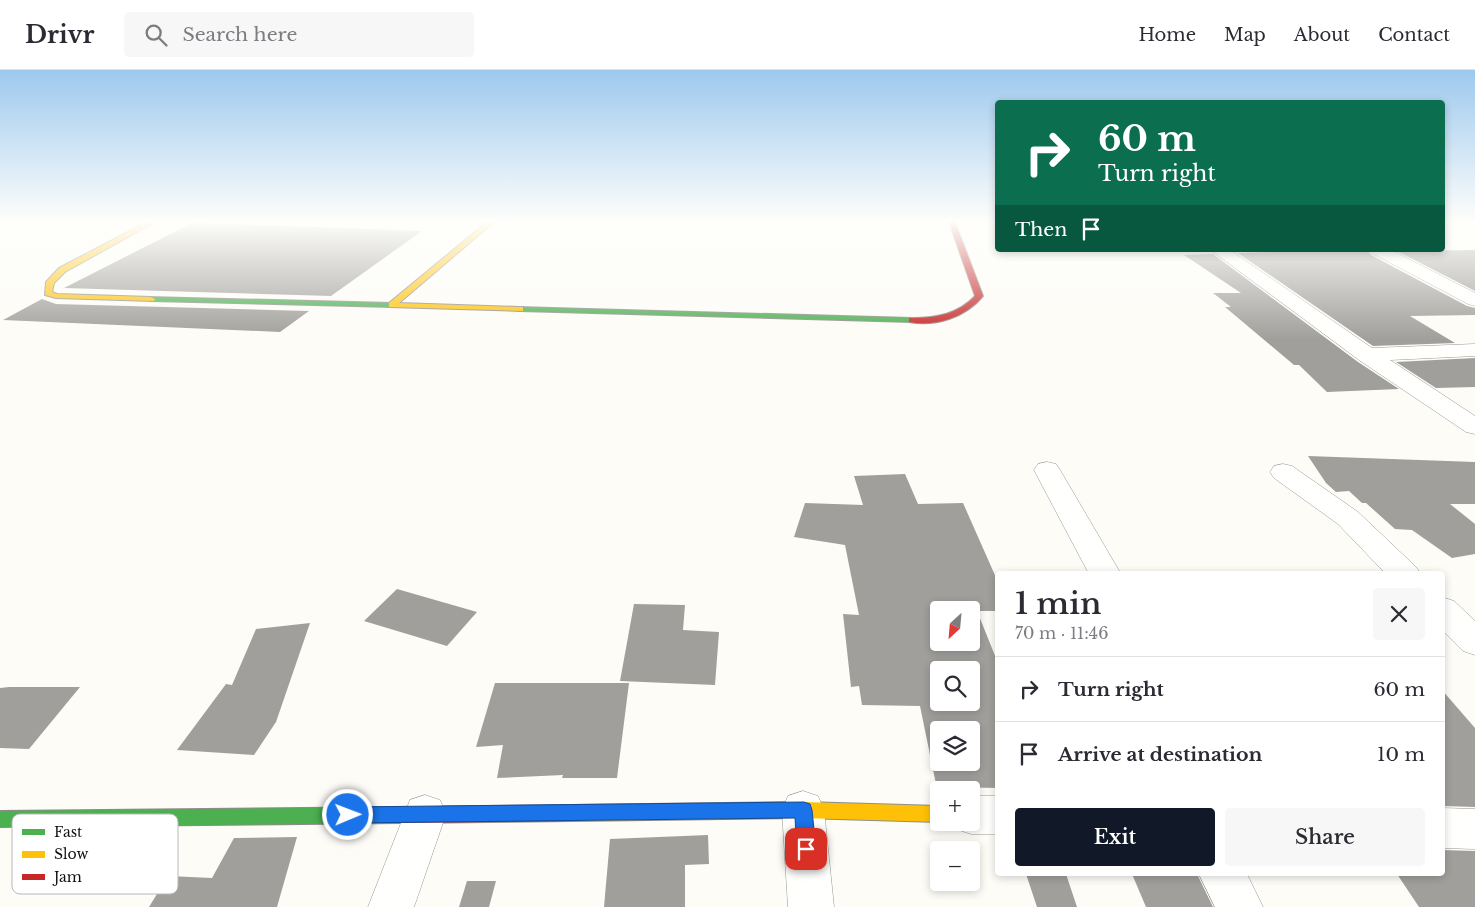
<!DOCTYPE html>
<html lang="en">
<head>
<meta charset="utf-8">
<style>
	body { margin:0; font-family:"Libre Baskerville",serif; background:#f7f7f7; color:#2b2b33; height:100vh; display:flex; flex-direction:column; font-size:19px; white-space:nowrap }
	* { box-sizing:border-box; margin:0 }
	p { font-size:16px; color:#7c7c81 }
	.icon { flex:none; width:28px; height:28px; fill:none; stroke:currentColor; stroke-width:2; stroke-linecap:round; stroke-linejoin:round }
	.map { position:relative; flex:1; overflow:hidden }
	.side { position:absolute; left:995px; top:501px; width:450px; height:305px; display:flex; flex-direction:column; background:#fff; border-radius:5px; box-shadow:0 2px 8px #0003 }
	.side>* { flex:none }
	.banner { position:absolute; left:995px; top:30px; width:450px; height:152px; border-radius:5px; box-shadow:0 2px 8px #0003; background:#0b6e4f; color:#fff; overflow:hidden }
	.needle { width:32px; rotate:206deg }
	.tools { position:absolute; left:930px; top:531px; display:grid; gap:10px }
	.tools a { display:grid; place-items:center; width:50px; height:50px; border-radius:5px; background:#fff; box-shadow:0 2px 8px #0003; font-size:25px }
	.pin { position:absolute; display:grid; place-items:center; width:42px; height:42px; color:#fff; margin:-21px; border-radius:10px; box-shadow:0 2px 8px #0006 }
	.me { position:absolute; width:55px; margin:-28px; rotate:89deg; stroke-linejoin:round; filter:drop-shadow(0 0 4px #0008) }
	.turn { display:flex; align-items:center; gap:18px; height:105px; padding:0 20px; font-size:22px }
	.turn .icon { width:65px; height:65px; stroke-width:2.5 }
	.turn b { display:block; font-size:35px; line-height:42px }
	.then { display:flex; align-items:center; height:48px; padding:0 20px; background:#0003; gap:10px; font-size:19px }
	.round { display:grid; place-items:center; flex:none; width:52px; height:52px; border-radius:5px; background:#f7f7f7 }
	.head { display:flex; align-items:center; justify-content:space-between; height:85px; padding:0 20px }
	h1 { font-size:30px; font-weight:600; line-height:38px }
	.cta { display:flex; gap:10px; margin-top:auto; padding:10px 20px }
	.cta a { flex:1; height:58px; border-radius:5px; background:#111827; color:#fff; font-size:20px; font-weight:600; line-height:58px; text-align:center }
	.cta a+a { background:#f7f7f7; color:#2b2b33 }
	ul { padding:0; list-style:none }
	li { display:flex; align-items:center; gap:15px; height:65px; padding:0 20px; border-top:1px solid #e1e1e2 }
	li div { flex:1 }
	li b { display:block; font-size:19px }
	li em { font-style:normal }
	header { display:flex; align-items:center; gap:30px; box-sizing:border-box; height:70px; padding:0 25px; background:#fff; border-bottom:1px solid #e1e1e2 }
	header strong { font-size:24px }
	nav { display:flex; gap:28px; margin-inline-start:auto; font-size:18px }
	.search { width:350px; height:45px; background:#f7f7f7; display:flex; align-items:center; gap:12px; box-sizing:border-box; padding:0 18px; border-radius:5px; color:#7c7c81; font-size:19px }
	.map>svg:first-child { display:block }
	.building { fill:#a19f9c; fill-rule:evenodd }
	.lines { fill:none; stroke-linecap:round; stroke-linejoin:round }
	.street-casing { stroke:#979795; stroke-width:1 }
	.fast-casing { stroke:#8e8d8b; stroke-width:2 }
	.slow-casing { stroke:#8e8d8b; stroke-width:2 }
	.jam-casing { stroke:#8e8d8b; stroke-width:2 }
	.street { fill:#fffffe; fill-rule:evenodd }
	.fast { fill:#4caf50; fill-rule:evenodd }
	.slow { fill:#ffc107; fill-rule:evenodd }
	.jam { fill:#c62828; fill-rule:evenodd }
	.route { fill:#1a73e8; stroke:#114b97 }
	.key { fill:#fff; stroke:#b8b8b8; stroke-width:1 }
	.key-label { font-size:14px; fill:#111 }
</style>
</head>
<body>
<header>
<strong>Drivr</strong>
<div class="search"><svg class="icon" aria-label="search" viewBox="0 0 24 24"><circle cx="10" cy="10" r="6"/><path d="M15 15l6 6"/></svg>Search here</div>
<nav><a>Home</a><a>Map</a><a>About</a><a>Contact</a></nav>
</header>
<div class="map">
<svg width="1475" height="837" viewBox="0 0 1475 837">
	<rect width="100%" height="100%" fill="#fdfcf7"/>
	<g class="building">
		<polygon points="192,153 317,157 422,161 331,226 64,218"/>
		<polygon points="1267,180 1368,181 1371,185 1467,236 1475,238 1475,245 1410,246 1455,273 1373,276 1238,183 1269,182"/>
		<polygon points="1475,180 1475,221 1397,181"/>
		<polygon points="1213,184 1358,292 1399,319 1327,322 1299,295 1294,295 1225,237 1231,237 1213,223 1241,223 1184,185"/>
		<polygon points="42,229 56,234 309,241 280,262 3,250"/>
		<polygon points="1475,288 1475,317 1436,318 1396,292"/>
		<polygon points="1308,386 1475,392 1475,434 1450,434 1475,454 1475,484 1452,488 1412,460 1395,459 1366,433 1362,433 1349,421 1336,422 1326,413"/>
		<path d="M905 404 918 434 963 433 998 512V541H977L998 593V718L943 717V714H936L920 636 862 635 859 616 851 617 843 544 859 545 845 475 794 467 805 433 863 435 854 406ZM939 540H971V572H939ZM939 600H971V632H939ZM939 660H971V692H939Z"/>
		<polygon points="397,519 477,542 447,576 364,551"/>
		<polygon points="634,534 685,535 683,560 719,562 715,615 620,611"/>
		<polygon points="310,553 276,652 254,685 177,680 226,614 232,615 256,559"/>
		<polygon points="495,613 629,613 617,708 562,708 563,705 497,708 503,675 476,677"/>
		<polygon points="9,617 80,617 29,679 0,678 0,618"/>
		<polygon points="1442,620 1475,658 1475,737 1442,736"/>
		<polygon points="708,765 709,794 685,795 685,837 604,837 610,769"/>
		<polygon points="297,767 277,837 149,837 168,806 212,808 234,768"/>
		<polygon points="1442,780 1475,781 1475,837 1419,837 1397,804 1442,804"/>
		<polygon points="1026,804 1066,804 1077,837 1037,837"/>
		<polygon points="1132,804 1197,804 1213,837 1146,837"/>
		<polygon points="467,811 496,811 489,837 459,837"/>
	</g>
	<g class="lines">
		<g class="street-casing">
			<g id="street">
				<polygon points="1467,152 1475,152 1475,158 1470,156"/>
				<polygon points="1211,180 1230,180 1372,278 1475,274 1475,286 1390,290 1475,346 1475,364 1466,362 1359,290"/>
				<polygon points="1370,180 1391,180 1475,223 1475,236 1468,234 1372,183"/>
				<polygon points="1047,392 1056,394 1060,400 1121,504 1089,504 1034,400 1038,394"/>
				<polygon points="1283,394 1292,396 1358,442 1416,497 1421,504 1386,504 1338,454 1274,408 1270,402 1274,396"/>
				<polygon points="1442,527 1454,531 1475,551 1475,585 1463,581 1442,560"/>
				<polygon points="803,721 818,726 824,740 834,837 788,837 782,740 788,726"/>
				<polygon points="425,725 440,730 446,744 414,837 368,837 410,730"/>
				<polygon points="971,726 998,726 998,764 971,764 956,759 953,752 971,752"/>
				<polygon points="1442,738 1475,739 1475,779 1442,778"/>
				<polygon points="1199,804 1247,804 1263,837 1215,837"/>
			</g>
		</g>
		<g class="fast-casing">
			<g id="fast">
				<polygon points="148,227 392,233 396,235 392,237 151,231 147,229"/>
				<polygon points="517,237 912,248 916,250 912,252 520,241 517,241"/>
				<polygon points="401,737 407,739 410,745 407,751 401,753 0,757 0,741"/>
			</g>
		</g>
		<g class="slow-casing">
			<g id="slow">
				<polygon points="147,152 155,152 65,202 54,213 52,222 57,224 151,227 155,229 154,231 56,228 45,225 46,212 59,198"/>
				<polygon points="487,152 494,152 399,233 520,237 523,237 523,241 389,237 389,233"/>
				<polygon points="803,732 939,736 939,752 803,748 571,751 565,749 562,743 565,737 571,735"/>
			</g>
		</g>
		<g class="jam-casing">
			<g id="jam">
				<path d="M949 152H955L983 226C966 247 936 257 909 252V248H912C937 248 958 244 975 226Z"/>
				<polygon points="571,735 577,737 580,743 577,749 571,751 401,753 395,751 392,745 395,739 401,737"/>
			</g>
		</g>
		<use href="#street" class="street"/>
		<use href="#fast" class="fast"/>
		<use href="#slow" class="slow"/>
		<use href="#jam" class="jam"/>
	</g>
	<linearGradient id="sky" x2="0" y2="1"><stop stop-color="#9dc9ee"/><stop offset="0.56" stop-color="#fefefb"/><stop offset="1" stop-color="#fefefb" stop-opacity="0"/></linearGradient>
	<rect width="1475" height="270" fill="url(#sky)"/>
	<polygon class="route" points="804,732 810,734 812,740 816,779 813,785 806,787 800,785 797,779 795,748 348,753 342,750 340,745 342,739 348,737"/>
	<rect x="12" y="744" width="166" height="80" rx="8" class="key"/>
	<rect x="22" y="759" width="23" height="6" fill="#4caf50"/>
	<rect x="22" y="781" width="23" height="7" fill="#ffc107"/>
	<rect x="22" y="804" width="23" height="6" fill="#c62828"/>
	<g class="key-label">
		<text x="54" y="767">Fast</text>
		<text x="54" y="789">Slow</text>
		<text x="54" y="812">Jam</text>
	</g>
</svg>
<div class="tools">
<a><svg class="needle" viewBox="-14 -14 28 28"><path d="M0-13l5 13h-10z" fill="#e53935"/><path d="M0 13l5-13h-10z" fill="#7c7c81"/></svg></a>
<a><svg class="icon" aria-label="search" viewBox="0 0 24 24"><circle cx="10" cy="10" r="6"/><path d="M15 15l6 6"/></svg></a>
<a><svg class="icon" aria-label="layers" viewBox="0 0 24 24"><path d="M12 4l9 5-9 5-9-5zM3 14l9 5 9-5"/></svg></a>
<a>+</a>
<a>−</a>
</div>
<div class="pin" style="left:806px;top:779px;background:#d93025"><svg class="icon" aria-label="arrive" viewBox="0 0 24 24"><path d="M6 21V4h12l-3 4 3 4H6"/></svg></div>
<svg class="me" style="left:348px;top:745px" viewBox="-20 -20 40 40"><circle r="17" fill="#1a73e8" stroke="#fff" stroke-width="3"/><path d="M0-11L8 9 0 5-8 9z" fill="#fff"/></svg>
<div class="banner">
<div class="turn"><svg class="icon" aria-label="right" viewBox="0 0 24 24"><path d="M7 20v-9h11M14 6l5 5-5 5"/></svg><div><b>60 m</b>Turn right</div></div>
<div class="then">Then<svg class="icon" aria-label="arrive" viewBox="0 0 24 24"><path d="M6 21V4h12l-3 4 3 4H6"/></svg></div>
</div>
<section class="side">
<div class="head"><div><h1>1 min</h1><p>70 m · 11:46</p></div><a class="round"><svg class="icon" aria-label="close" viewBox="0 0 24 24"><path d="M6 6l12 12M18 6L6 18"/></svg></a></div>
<ul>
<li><svg class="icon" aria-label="right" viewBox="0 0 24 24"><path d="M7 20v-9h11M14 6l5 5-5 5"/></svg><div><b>Turn right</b></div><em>60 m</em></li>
<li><svg class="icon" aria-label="arrive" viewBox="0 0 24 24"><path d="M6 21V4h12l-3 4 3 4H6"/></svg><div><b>Arrive at destination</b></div><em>10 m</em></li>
</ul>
<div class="cta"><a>Exit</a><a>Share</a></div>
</section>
</div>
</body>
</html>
